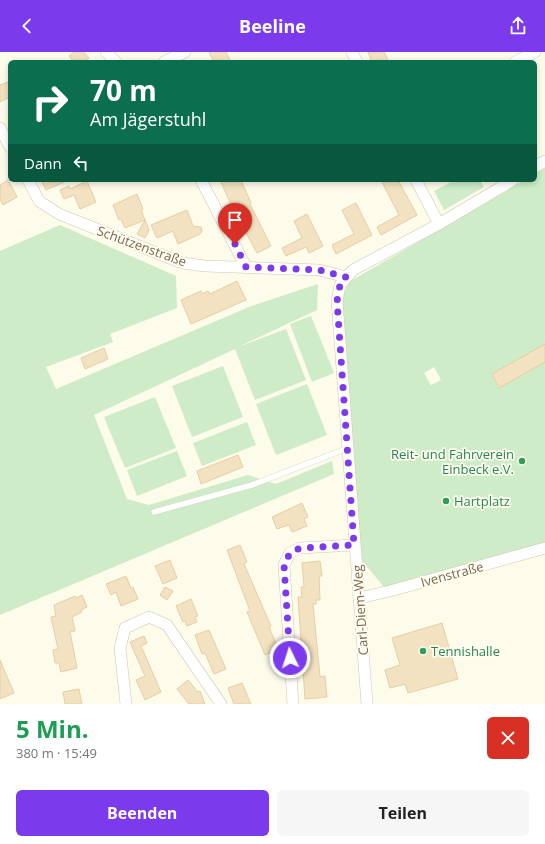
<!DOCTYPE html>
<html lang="de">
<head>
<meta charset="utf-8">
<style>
	body { margin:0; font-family:"Open Sans",sans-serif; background:#f6f6f6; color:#222; height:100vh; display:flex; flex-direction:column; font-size:15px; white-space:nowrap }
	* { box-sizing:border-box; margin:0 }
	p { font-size:13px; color:#767676 }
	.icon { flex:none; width:22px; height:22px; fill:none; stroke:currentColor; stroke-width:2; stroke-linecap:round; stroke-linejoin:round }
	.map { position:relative; height:652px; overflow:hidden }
	.sheet { display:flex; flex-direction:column; background:#fff; flex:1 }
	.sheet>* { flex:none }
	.guide { position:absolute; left:8px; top:8px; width:529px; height:122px; border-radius:6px; box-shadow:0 2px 6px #0003; background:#0b6e4f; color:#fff; overflow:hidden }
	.pin { position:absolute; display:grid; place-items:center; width:34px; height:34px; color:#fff; margin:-41px -17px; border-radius:50% 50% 50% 0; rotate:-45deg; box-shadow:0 0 4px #0007 }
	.pin .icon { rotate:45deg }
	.me { position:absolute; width:44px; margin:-22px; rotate:356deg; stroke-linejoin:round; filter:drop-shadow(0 0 3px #0008) }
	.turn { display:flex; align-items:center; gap:14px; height:84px; padding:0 16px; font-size:18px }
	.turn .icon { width:52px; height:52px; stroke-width:2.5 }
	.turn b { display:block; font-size:28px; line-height:34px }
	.then { display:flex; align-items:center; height:38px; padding:0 16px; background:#0003; gap:8px; font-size:15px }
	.round { display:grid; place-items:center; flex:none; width:42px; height:42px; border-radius:6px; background:#f6f6f6 }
	.head { display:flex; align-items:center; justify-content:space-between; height:68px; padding:0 16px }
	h1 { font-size:24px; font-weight:700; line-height:30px; color:#1e9e55 }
	.action { display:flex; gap:8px; margin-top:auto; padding:8px 16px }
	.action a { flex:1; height:46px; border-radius:6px; background:#7c3aed; color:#fff; font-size:16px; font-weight:700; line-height:46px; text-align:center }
	.action a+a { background:#f6f6f6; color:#222 }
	header { display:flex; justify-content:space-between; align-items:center; height:52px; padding:0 16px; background:#7c3aed; color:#fff; font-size:18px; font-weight:700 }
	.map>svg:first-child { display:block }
	.green { fill:#cdecc7; fill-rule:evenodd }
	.building { fill:#f3e2c1; stroke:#e7cea1 }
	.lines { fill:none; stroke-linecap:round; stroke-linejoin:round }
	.lane-casing { stroke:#d1c7af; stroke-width:6 }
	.street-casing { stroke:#d1c7af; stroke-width:12 }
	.lane { stroke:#fff; stroke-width:5.5 }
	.street { stroke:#fff; stroke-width:11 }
	.route { stroke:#7c3aed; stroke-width:7; stroke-dasharray:0 12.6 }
	.leisure-dot { fill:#2e9e5b; stroke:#fffdf2; stroke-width:1.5 }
	.labels { text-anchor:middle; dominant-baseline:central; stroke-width:3.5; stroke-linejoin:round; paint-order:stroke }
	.street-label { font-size:13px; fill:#7a684c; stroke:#fffdf2 }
	.leisure-label { font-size:13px; fill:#27864d; stroke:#fffdf2; text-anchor:start }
</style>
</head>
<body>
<header><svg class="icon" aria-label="back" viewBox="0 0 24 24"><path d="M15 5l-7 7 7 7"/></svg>Beeline<svg class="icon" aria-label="share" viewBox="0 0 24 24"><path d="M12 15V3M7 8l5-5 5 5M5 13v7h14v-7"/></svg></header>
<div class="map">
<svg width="545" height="652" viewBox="0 0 545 652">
	<rect width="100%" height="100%" fill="#fdfbea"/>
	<g class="green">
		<path d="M545 116V491L385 536 358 504 342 246 349 230 525 128H535V122ZM434 315 441 328 431 333 424 321Z"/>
		<polygon points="455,128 480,128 484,135 444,158 434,139"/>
		<polygon points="60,173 176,224 177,256 110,282 113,290 46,315 56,337 249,255 318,232 317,258 238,295 286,277 306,328 255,348 235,297 94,363 127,447 149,453 248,423 276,432 332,409 334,422 0,563 0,199"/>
		<polygon points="311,264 334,321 312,330 290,272"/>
		<polygon points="223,314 243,365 192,385 172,334"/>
		<polygon points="307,332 327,383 276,403 256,352"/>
		<polygon points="155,345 176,396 125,416 104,365"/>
		<polygon points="247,370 256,393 202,414 193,391"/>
		<polygon points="177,399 187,424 137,444 127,418"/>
	</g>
	<g class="building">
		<polygon points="74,0 84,0 89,6 85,10 74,10 69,4"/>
		<polygon points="209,0 226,0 231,10 214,10"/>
		<polygon points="368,0 384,0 389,10 372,10"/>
		<polygon points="10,29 10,45 0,50 0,33"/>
		<polygon points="8,128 17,145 3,153 0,147 0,133"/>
		<polygon points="41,128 69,128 46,138"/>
		<polygon points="220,128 241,128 251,151 250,152 271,194 257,201 234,159"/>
		<polygon points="381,128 398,128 417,163 381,183 377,175 399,163"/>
		<polygon points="87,129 96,150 80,157 74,143 64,147 60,138 69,134 70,137"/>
		<polygon points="137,142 143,157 141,158 149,178 145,186 137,182 145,168 125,176 121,167 119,168 113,153"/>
		<polygon points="356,151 372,183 336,202 332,193 354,182 342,158"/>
		<polygon points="187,158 193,174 201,175 202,179 200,182 178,192 173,179 157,186 151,173"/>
		<polygon points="307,162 323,194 309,201 306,195 286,204 282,196 302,186 294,169"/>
		<polygon points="237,229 246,248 191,272 181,248 201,239 202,242 208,239 210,242"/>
		<polygon points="545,292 545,310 499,336 492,322"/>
		<polygon points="104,296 108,307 85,317 81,306"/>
		<polygon points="238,403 243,415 201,432 197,419"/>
		<polygon points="302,451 308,465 304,467 307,474 292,480 289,473 277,477 272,465"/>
		<polygon points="240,493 247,510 244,512 271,574 269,575 278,597 265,603 247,560 250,559 227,498"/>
		<polygon points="170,508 177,526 163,532 155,514"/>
		<polygon points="320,509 322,524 319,524 320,548 316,548 316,552 313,552 320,625 325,624 327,645 305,647 298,545 302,545 301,535 304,535 302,511"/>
		<polygon points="126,524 131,536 133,535 138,547 121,554 116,540 111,543 106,532"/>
		<polygon points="165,535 173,539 167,548 160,543"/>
		<polygon points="82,543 87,555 81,558 82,560 72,565 75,579 70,580 77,616 61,620 59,611 55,611 53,598 58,597 51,565 56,564 54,553 75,544 76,546"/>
		<polygon points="191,547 198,564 195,565 197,570 187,574 185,569 183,570 176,554"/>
		<polygon points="442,571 458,627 408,641 405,632 390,636 385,618 400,613 392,586"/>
		<polygon points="209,578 226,617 214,622 205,601 202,602 195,583"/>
		<polygon points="144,584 147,591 141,594 161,640 145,648 136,628 145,624 130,590"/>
		<polygon points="0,608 14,641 0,647"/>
		<polygon points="188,628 198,640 200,639 205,652 189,652 177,637"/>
		<polygon points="242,631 251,652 234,652 228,636"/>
		<polygon points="79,637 82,652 65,652 63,640"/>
	</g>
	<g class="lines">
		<g class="lane-casing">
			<polyline id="lane" points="154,460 252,433 348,396"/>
		</g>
		<g class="street-casing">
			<g id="street">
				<polyline points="106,0 116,10"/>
				<polyline points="352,0 357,10"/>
				<polyline points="164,10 185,0"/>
				<polyline points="515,10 535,0"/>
				<polyline points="0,76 10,95"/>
				<polyline points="535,115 545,109"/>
				<polyline points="28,128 39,149 59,162 182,211 205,214 319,218 346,225"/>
				<polyline points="201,128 246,215"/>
				<polyline points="416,128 439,172"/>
				<polyline points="359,546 390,539 545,496"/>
				<polyline points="126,652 120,596 125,576 149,565 167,573 221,652"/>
				<polyline points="293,652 284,513 290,501 300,496 354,493"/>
				<polyline points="367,652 337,249 340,233 353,218 439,172 513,128"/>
			</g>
		</g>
		<use href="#lane" class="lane"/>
		<use href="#street" class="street"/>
	</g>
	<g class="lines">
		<polyline class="route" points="235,192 246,215 319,218 346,225 340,233 337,249 354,493 300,496 290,501 284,513 290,606"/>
	</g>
	<g class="leisure-dot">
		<circle cx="522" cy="409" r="4"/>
		<circle cx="446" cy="449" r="4"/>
		<circle cx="423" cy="599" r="4"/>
	</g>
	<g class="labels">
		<g class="street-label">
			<text transform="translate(142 194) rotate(20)">Schützenstraße</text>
			<text transform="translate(452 522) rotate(-15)">Ivenstraße</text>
			<text transform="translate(360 558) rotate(-94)">Carl-Diem-Weg</text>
		</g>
		<g class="leisure-label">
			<text x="514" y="402" text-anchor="end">Reit- und Fahrverein<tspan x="514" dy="15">Einbeck e.V.</tspan></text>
			<text x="454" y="449">Hartplatz</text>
			<text x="431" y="599">Tennishalle</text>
		</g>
	</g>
</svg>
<div class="pin" style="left:235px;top:192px;background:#d93025"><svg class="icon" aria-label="arrive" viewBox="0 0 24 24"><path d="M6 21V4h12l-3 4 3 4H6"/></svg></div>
<svg class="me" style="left:290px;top:606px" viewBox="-20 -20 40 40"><circle r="17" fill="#7c3aed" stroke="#fff" stroke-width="3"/><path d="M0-11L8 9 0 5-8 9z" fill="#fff"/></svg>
<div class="guide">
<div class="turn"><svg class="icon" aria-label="right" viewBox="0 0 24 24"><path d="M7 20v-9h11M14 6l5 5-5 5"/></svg><div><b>70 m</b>Am Jägerstuhl</div></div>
<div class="then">Dann<svg class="icon" aria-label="left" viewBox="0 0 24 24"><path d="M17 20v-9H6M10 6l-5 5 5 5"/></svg></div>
</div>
</div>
<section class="sheet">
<div class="head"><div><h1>5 Min.</h1><p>380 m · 15:49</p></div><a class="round" style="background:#d93025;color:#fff"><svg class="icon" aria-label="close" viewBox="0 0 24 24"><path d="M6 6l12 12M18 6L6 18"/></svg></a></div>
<div class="action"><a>Beenden</a><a>Teilen</a></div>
</section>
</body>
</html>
